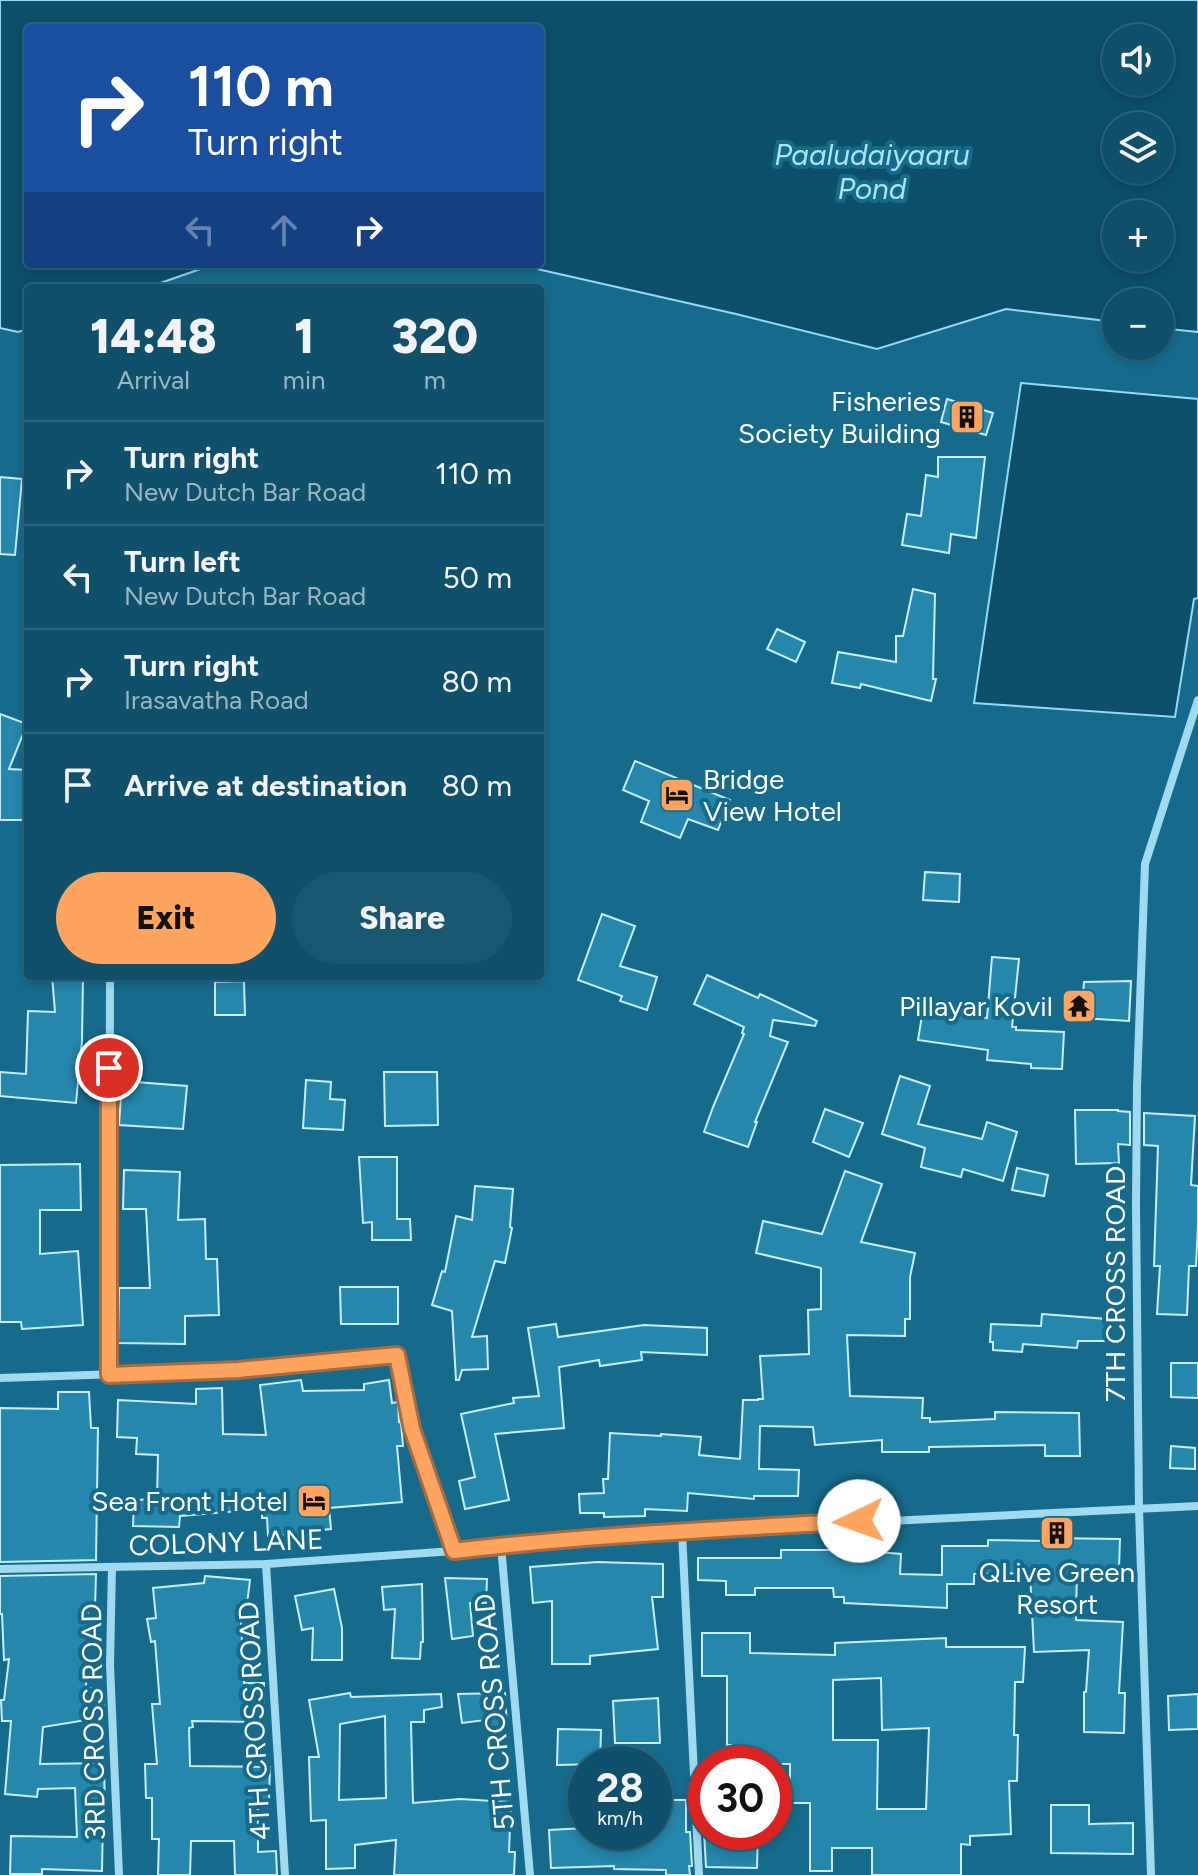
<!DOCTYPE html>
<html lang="en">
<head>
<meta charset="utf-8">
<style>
	body { margin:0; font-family:Figtree,sans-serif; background:#195770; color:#f1f3f6; height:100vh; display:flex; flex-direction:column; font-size:30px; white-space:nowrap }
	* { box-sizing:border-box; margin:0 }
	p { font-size:26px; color:#9cb5c1 }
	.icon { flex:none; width:44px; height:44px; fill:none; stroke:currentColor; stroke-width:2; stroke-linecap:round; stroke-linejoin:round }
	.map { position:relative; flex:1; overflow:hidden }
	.side { position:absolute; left:24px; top:284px; width:520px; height:696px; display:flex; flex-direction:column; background:#10506a; border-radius:8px; box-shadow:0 4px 12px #0003,0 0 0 2px #30677e }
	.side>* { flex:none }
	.hud { position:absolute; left:24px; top:24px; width:520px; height:244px; border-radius:8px; box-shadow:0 4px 12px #0003,0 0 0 2px #30677e; background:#1a4fa0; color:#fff; overflow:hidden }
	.buttons { position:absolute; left:1102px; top:24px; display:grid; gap:16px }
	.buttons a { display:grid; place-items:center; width:72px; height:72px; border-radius:50%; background:#10506a; box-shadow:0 4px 12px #0003,0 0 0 2px #30677e; font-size:40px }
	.speed { position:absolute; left:568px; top:1746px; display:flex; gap:16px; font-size:40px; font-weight:700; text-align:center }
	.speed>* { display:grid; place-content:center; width:104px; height:104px; border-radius:50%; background:#10506a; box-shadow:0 4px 12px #0003,0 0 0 2px #30677e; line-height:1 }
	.speed small { font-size:20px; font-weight:400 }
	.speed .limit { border:12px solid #d22; background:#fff; color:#111 }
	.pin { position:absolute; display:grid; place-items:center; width:68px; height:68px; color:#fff; margin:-34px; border:4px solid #fff; border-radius:50%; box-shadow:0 2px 8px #0007 }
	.me { position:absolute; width:88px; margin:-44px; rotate:267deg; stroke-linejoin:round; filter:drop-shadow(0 0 6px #0008) }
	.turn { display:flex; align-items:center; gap:28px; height:168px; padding:0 32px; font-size:36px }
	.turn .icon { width:104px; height:104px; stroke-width:2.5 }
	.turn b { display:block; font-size:56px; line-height:68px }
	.lanes { display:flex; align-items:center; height:76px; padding:0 32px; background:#0003; justify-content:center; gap:40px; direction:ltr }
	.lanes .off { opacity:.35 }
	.eta { display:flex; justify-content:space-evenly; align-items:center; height:136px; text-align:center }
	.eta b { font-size:48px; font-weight:800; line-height:56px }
	.primary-button { display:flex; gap:16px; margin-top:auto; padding:16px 32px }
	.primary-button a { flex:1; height:92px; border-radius:48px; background:#ffa45f; color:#111; font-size:32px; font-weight:800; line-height:92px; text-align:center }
	.primary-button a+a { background:#195770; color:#f1f3f6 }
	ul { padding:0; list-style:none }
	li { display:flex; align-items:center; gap:24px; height:104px; padding:0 32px; border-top:2px solid #30677e }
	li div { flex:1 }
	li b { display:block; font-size:30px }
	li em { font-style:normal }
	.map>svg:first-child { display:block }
	.water { fill:#0e4f6a; stroke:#93daf2; stroke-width:2; fill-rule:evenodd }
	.building { fill:#2587ab; stroke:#c7edfb; stroke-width:2; fill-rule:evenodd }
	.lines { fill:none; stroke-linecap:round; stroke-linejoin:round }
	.street { stroke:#a1daef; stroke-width:8 }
	.route-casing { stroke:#a66b3e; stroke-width:20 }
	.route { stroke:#ffa45f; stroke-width:14 }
	.labels { text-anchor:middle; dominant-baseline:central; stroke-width:8; stroke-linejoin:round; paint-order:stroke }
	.poi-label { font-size:28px; fill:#fff; stroke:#166b8d; text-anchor:end }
	.street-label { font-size:28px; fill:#fff; stroke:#166b8d }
	.water-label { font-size:30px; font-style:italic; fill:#ade3f6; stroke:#166b8d }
</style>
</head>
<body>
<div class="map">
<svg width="1198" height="1875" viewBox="0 0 1198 1875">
	<rect width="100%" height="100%" fill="#166b8d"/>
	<g class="water">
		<path d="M0 0H1198V332L1160 328V302H1116V322L1006 309 877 349 736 314 515 264H540V28H28V264H215L146 288H28V329L18 332 0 328ZM1116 38H1160V82H1116ZM1116 126H1160V170H1116ZM1116 214H1160V258H1116Z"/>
		<polygon points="1021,383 1198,399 1198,598 1194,599 1175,717 974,703"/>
	</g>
	<g class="building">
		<polygon points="947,399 993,413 986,435 941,422"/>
		<polygon points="938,457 985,457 976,538 951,534 949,553 902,545 907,514 921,516 926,475 938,477"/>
		<polygon points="0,477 22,479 15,555 0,554"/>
		<polygon points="913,589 935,594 933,679 936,679 931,701 861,684 860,688 832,683 838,652 896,662 896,636 903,636"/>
		<polygon points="777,629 805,642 796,662 767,649"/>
		<polygon points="0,714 27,724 9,769 28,770 28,820 0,820"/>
		<polygon points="635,761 730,800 718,830 688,819 680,838 641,822 649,801 623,790"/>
		<polygon points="925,872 960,874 959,902 923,900"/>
		<polygon points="602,914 635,926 620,966 657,977 647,1010 620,1001 622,996 578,980"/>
		<polygon points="992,957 1019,959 1012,1027 1016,1027 1016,1030 1064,1032 1062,1069 1031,1068 1031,1064 987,1060 988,1050 918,1040 923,1009 987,1018"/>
		<polygon points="707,975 758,998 760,994 817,1021 815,1026 773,1020 770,1036 788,1042 755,1122 757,1122 748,1147 704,1132 713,1107 744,1034 742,1033 744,1027 694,1004"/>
		<polygon points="52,976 83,976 82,1041 76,1103 0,1096 0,1072 26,1074 28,1011 55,1012"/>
		<polygon points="244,981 245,1015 215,1015 215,982"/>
		<polygon points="1131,981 1129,1021 1081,1018 1084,982"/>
		<polygon points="384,1072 437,1072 438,1125 385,1126"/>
		<polygon points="900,1076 930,1086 918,1124 982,1139 987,1122 1017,1132 1003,1181 963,1169 961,1177 921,1167 925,1148 882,1134"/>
		<polygon points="306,1080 331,1082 330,1099 345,1100 343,1130 303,1128"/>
		<polygon points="122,1081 187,1086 183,1129 119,1125"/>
		<polygon points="825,1109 863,1123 849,1157 813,1142"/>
		<polygon points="1075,1110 1118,1110 1118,1111 1130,1112 1130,1145 1118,1144 1119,1163 1076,1164"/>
		<polygon points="1144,1113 1195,1116 1191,1185 1198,1186 1198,1224 1196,1266 1189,1266 1187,1315 1157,1314 1160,1266 1154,1266 1158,1146 1144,1145"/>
		<polygon points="359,1157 397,1157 397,1219 410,1219 411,1240 372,1240 372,1222 363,1223"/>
		<polygon points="80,1164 81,1210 40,1210 40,1254 78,1251 83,1325 22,1329 21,1322 0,1322 0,1165"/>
		<polygon points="1017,1168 1048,1175 1044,1196 1012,1190"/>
		<polygon points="124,1170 180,1172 178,1220 205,1219 206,1259 217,1259 219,1315 185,1316 185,1344 118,1343 119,1288 150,1288 146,1209 123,1209"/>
		<polygon points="845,1171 882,1184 861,1242 915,1253 910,1277 910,1319 905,1319 905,1336 847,1335 850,1396 923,1398 922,1418 930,1418 930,1422 995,1419 995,1412 1079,1413 1080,1456 1045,1456 1045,1445 929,1447 929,1452 882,1452 882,1440 815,1445 813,1427 760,1426 759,1469 799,1470 798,1496 754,1496 754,1499 688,1493 687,1511 645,1509 645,1516 604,1517 604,1513 580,1513 579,1494 604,1493 603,1479 608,1479 610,1433 661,1436 661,1434 701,1437 699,1455 740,1459 743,1400 758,1400 758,1399 763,1399 760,1356 809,1354 808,1310 821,1309 821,1268 756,1253 763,1221 822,1234"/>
		<polygon points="475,1186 513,1189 510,1227 512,1228 505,1263 495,1261 472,1337 487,1336 488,1369 462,1370 459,1380 456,1380 452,1311 432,1305 442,1271 445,1272 456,1216 472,1220"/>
		<polygon points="340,1287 398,1287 398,1324 341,1324"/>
		<polygon points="1042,1314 1107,1319 1107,1341 1078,1341 1077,1348 1023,1344 1022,1352 993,1350 993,1342 990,1342 991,1324 1041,1326"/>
		<polygon points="556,1324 558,1337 644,1325 707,1328 707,1355 641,1352 642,1360 600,1366 599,1360 559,1367 564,1428 495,1434 509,1500 465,1509 459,1481 475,1477 461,1414 514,1403 513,1398 539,1396 528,1328"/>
		<polygon points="1171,1363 1198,1363 1198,1398 1171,1397"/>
		<polygon points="301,1380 303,1391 364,1390 364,1384 389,1380 392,1403 398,1402 399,1422 401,1423 403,1446 397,1446 402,1502 329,1508 331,1529 321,1530 321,1532 268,1536 267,1518 262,1518 262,1509 180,1516 179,1527 133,1526 134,1500 157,1499 158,1455 136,1454 137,1438 117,1437 118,1400 196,1404 196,1389 222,1388 223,1434 266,1435 260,1385"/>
		<polygon points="58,1392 89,1392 91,1428 98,1428 96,1560 0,1562 0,1408 58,1409"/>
		<polygon points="1171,1446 1195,1448 1195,1469 1170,1468"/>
		<polygon points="1049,1538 1120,1539 1119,1568 1077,1568 1076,1620 1123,1622 1119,1693 1125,1693 1124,1733 1084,1732 1084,1692 1086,1692 1089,1650 1034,1652 1030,1573 974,1574 974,1584 947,1584 947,1608 844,1603 844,1597 834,1597 833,1588 755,1588 755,1595 726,1595 726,1581 698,1580 698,1558 781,1558 781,1550 831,1550 831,1548 901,1554 900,1574 942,1575 942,1546 988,1546 988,1540 1049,1541"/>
		<polygon points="597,1562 663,1564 663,1597 652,1597 658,1649 590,1656 590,1664 552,1664 552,1601 533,1603 530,1567"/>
		<polygon points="96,1574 95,1608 87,1608 92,1644 87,1645 86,1689 101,1687 105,1717 43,1727 40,1764 104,1763 105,1813 103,1813 102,1871 42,1869 42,1874 10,1874 11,1836 77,1837 75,1788 38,1789 37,1797 5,1794 11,1721 2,1721 1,1700 4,1700 9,1659 4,1660 2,1614 0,1614 0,1576"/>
		<polygon points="205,1576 250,1580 247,1604 240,1603 244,1683 264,1683 263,1722 192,1721 193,1727 189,1728 190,1766 270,1767 269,1800 258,1799 258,1852 276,1851 277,1875 235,1875 234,1841 191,1841 190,1875 158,1875 159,1839 152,1839 152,1798 146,1798 145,1764 157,1764 152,1704 160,1704 155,1641 151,1642 147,1619 156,1618 153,1588 204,1583"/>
		<polygon points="445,1578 487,1579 486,1603 470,1603 473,1636 452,1639"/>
		<polygon points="422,1584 423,1642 421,1642 420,1659 392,1658 395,1609 384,1610 382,1587"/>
		<polygon points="334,1589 342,1628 342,1660 312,1660 313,1628 302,1630 295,1596"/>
		<path d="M702 1633H750V1653L835 1655V1643L946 1638V1647H1025L1023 1682H1015L1014 1735H1018L1017 1781H1009L1011 1834 970 1836V1845L961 1844V1875H872V1848H832V1871H810V1803H790V1764H732L731 1745H727V1676H702ZM881 1678 882 1730 929 1728 926 1809H877L878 1740H833V1680Z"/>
		<path d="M350 1693 351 1697 441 1694 442 1707 424 1710V1722H411L413 1803 460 1799 511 1802 509 1852H515L514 1875H394L396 1840 355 1845V1868L326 1869V1820L311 1821 309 1757H319L309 1700ZM385 1716 386 1798 339 1800 340 1724Z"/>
		<polygon points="505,1693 507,1726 486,1728 485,1720 462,1723 458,1694"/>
		<polygon points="1198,1694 1198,1729 1169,1730 1168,1696"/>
		<polygon points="658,1698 660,1743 615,1743 613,1701"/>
		<polygon points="558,1729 601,1730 600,1764 557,1765"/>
		<polygon points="656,1800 686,1800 686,1832 690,1832 692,1866 689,1866 690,1875 666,1875 666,1870 614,1869 614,1866 551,1868 549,1830 586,1828 586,1832 656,1832"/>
		<polygon points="1051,1805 1089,1805 1089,1824 1133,1823 1133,1854 1051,1853"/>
		<polygon points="704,1832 758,1832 757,1868 706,1867"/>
	</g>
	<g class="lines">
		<g class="street">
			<polyline points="109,1375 110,976"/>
			<polyline points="0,1378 238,1370 397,1355 412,1429 454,1551 501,1546 704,1530 1198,1506"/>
			<polyline points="682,1532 699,1875"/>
			<polyline points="501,1546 530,1875"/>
			<polyline points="266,1564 285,1875"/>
			<polyline points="112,1567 110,1665 119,1875"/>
			<polyline points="0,1569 266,1564 454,1551"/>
			<polyline points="1151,1875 1139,1510 1136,1205 1137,1086 1145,864 1198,700"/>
		</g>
	</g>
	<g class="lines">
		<g class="route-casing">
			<path id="route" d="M109 1068V1375L238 1370 397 1355 412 1429 454 1551C588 1535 724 1529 859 1521"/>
		</g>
		<use href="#route" class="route"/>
	</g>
	<defs>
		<g id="building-square" transform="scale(1.8)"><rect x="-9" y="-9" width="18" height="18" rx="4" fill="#ffa45f" stroke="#166b8d"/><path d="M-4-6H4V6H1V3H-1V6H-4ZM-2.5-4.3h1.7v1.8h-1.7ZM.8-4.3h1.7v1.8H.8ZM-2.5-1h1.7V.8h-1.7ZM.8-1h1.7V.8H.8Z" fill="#111"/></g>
		<g id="hotel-square" transform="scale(1.8)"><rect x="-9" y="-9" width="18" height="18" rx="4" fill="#ffa45f" stroke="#166b8d"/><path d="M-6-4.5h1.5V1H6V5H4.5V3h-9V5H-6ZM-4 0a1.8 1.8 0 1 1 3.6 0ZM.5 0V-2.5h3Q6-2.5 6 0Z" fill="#111"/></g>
		<g id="temple-square" transform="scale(1.8)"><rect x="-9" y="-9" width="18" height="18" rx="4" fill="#ffa45f" stroke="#166b8d"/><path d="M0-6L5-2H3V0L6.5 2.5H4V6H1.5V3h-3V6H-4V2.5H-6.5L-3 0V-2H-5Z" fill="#111"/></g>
	</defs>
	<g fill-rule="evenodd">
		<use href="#building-square" x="967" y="417"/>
		<use href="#hotel-square" x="677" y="795"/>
		<use href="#temple-square" x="1079" y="1006"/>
		<use href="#hotel-square" x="314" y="1501"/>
		<use href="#building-square" x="1057" y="1533"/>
	</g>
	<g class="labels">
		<g class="poi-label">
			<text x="941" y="401">Fisheries<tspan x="941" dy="32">Society Building</tspan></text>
			<text x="703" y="779" text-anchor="start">Bridge<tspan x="703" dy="32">View Hotel</tspan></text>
			<text x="1053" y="1006">Pillayar Kovil</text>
			<text x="288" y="1501">Sea Front Hotel</text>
			<text x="1057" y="1572" text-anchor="middle">QLive Green<tspan x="1057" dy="32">Resort</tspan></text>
		</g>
		<g class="street-label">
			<text transform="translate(1115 1284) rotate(-90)">7TH CROSS ROAD</text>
			<text transform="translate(226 1542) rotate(-2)">COLONY LANE</text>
			<text transform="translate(494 1712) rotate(-95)">5TH CROSS ROAD</text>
			<text transform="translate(254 1721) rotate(-93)">4TH CROSS ROAD</text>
			<text transform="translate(93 1722) rotate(-91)">3RD CROSS ROAD</text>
		</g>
		<g class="water-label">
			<text x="872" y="154">Paaludaiyaaru<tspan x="872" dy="34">Pond</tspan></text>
		</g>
	</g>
</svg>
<div class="buttons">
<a><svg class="icon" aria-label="sound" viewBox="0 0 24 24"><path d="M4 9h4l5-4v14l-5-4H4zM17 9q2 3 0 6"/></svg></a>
<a><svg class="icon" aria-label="layers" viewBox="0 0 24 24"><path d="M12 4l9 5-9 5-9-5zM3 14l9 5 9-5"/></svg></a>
<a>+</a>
<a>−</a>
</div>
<div class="speed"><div>28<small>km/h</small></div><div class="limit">30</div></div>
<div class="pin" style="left:109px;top:1068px;background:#d93025"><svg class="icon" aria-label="arrive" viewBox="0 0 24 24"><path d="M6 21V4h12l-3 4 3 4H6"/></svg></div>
<svg class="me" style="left:859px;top:1521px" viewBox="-20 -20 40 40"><circle r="19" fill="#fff"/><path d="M0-13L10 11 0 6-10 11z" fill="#ffa45f"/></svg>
<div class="hud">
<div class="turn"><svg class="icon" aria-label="right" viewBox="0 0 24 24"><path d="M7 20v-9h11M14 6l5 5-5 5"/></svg><div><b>110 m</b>Turn right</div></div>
<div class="lanes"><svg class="icon off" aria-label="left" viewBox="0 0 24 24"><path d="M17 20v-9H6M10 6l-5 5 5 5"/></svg><svg class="icon off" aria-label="ahead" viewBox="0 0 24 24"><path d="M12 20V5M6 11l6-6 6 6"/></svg><svg class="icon" aria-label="right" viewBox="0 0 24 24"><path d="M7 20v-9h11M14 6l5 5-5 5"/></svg></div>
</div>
<section class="side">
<div class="eta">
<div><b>14:48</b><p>Arrival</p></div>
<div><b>1</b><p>min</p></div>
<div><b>320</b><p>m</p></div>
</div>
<ul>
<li><svg class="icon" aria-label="right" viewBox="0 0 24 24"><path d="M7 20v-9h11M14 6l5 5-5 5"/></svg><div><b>Turn right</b><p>New Dutch Bar Road</p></div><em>110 m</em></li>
<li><svg class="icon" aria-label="left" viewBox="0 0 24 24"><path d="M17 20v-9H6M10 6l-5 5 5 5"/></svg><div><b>Turn left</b><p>New Dutch Bar Road</p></div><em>50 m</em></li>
<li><svg class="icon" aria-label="right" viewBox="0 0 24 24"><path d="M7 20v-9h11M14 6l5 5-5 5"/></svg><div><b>Turn right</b><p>Irasavatha Road</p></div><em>80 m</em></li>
<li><svg class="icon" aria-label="arrive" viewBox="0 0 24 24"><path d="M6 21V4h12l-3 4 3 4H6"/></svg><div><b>Arrive at destination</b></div><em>80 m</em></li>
</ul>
<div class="primary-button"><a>Exit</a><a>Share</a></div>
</section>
</div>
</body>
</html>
